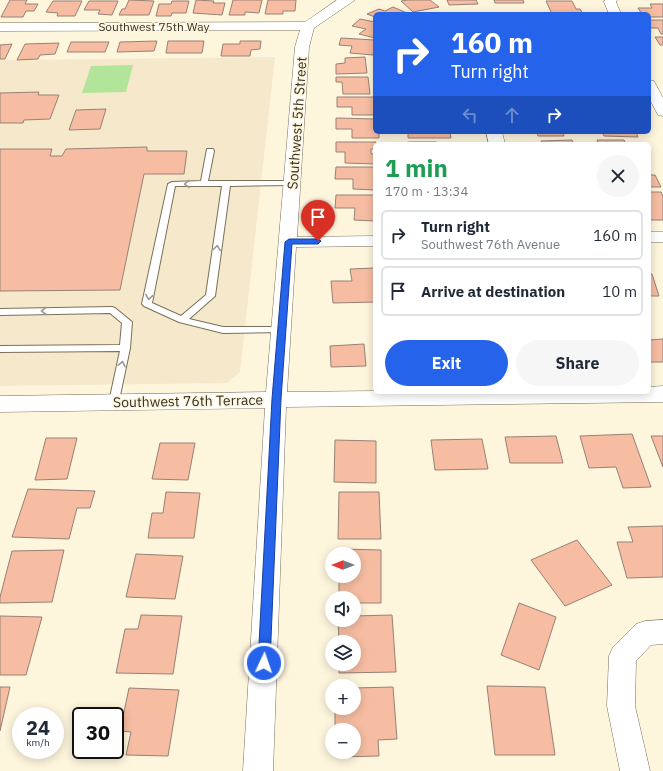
<!DOCTYPE html>
<html lang="en">
<head>
<meta charset="utf-8">
<style>
	body { margin:0; font-family:"IBM Plex Sans",sans-serif; background:#f6f6f7; color:#1f2937; height:100vh; display:flex; flex-direction:column; font-size:15px; white-space:nowrap }
	* { box-sizing:border-box; margin:0 }
	p { font-size:13px; color:#747a83 }
	.icon { flex:none; width:22px; height:22px; fill:none; stroke:currentColor; stroke-width:2; stroke-linecap:round; stroke-linejoin:round }
	.map { position:relative; flex:1; overflow:hidden }
	.side { position:absolute; left:373px; top:142px; width:278px; height:252px; display:flex; flex-direction:column; background:#fff; border-radius:6px; box-shadow:0 2px 10px #0003 }
	.side>* { flex:none }
	.hud { position:absolute; left:373px; top:12px; width:278px; height:122px; border-radius:6px; box-shadow:0 2px 10px #0003; background:#2563eb; color:#fff; overflow:hidden }
	.needle { width:26px; rotate:270deg }
	.controls { position:absolute; left:325px; top:547px; display:grid; gap:8px }
	.controls a { display:grid; place-items:center; width:36px; height:36px; border-radius:50%; background:#fff; box-shadow:0 2px 10px #0003; font-size:20px }
	.speed { position:absolute; left:12px; top:707px; display:flex; gap:8px; font-size:20px; font-weight:700; text-align:center }
	.speed>* { display:grid; place-content:center; width:52px; height:52px; border-radius:50%; background:#fff; box-shadow:0 2px 10px #0003; line-height:1 }
	.speed small { font-size:10px; font-weight:400 }
	.speed .limit { border:2px solid #111; border-radius:6px; background:#fff; color:#111 }
	.pin { position:absolute; display:grid; place-items:center; width:34px; height:34px; color:#fff; margin:-41px -17px; border-radius:50% 50% 50% 0; rotate:-45deg; box-shadow:0 0 4px #0007 }
	.pin .icon { rotate:45deg }
	.me { position:absolute; width:44px; margin:-22px; rotate:3deg; stroke-linejoin:round; filter:drop-shadow(0 0 3px #0008) }
	.turn { display:flex; align-items:center; gap:14px; height:84px; padding:0 12px; font-size:18px }
	.turn .icon { width:52px; height:52px; stroke-width:2.5 }
	.turn b { display:block; font-size:28px; line-height:34px }
	.lanes { display:flex; align-items:center; height:38px; padding:0 12px; background:#0003; justify-content:center; gap:20px; direction:ltr }
	.lanes .off { opacity:.35 }
	.round { display:grid; place-items:center; flex:none; width:42px; height:42px; border-radius:21px; background:#f6f6f7 }
	.overview { display:flex; align-items:center; justify-content:space-between; height:68px; padding:0 12px }
	h1 { font-size:24px; font-weight:700; line-height:30px; color:#1e9e55 }
	.action { display:flex; gap:8px; margin-top:auto; padding:8px 12px }
	.action a { flex:1; height:46px; border-radius:24px; background:#2563eb; color:#fff; font-size:16px; font-weight:700; line-height:46px; text-align:center }
	.action a+a { background:#f6f6f7; color:#1f2937 }
	ul { padding:0; list-style:none }
	li { display:flex; align-items:center; gap:12px; height:50px; margin:0 8px 6px; padding:0 4px; border:2px solid #e0e1e3; border-radius:6px }
	li div { flex:1 }
	li b { display:block; font-size:15px }
	li em { font-style:normal }
	.map>svg:first-child { display:block }
	.built { fill:#f6e9cb }
	.green { fill:#b2e59a }
	.building { fill:#f6bda2; stroke:#988176 }
	.lines { fill:none; stroke-linecap:round; stroke-linejoin:round }
	.service-casing { stroke:#79705b; stroke-width:2 }
	.minor-casing { stroke:#79705b; stroke-width:1 }
	.service { fill:#fff; fill-rule:evenodd }
	.minor { fill:#fff; fill-rule:evenodd }
	.oneway { stroke:#9a9893 }
	.route { fill:#2563eb; stroke:#184099 }
	.labels { text-anchor:middle; dominant-baseline:central; stroke-width:3; stroke-linejoin:round; paint-order:stroke }
	.far-street-label { font-size:12px; fill:#343127; stroke:#fef5dd }
	.street-label { font-size:14px; fill:#343127; stroke:#fef5dd }
</style>
</head>
<body>
<div class="map">
<svg width="663" height="771" viewBox="0 0 663 771">
	<rect width="100%" height="100%" fill="#fef5dd"/>
	<polygon class="built" points="275,57 240,372 227,383 0,386 0,60"/>
	<polygon class="green" points="133,65 126,92 82,93 91,66"/>
	<g class="building">
		<polygon points="10,0 27,0 25,4 38,4 34,11 26,11 23,17 1,17"/>
		<polygon points="129,0 154,1 149,15 119,15 122,9 125,9"/>
		<polygon points="196,0 214,1 213,3 225,3 222,15 193,13"/>
		<polygon points="233,0 262,0 259,13 245,12 245,15 229,15"/>
		<polygon points="268,0 296,0 295,11 283,11 283,14 265,14"/>
		<polygon points="408,0 430,0 439,7 413,12 401,1"/>
		<polygon points="447,0 476,0 478,4 449,5"/>
		<polygon points="494,0 523,0 524,3 495,3"/>
		<polygon points="53,1 82,1 75,16 57,16 58,13 46,12"/>
		<polygon points="89,1 118,1 112,15 98,14 100,10 84,10"/>
		<polygon points="172,1 189,1 186,13 172,13 171,16 156,16 159,4 171,4"/>
		<polygon points="546,1 572,1 576,9 580,9 583,14 552,14"/>
		<polygon points="650,4 663,4 663,17 649,17 649,14 642,14 638,8 652,8"/>
		<polygon points="393,7 407,13 375,14 375,17 367,14 379,9 385,11"/>
		<polygon points="360,19 375,22 375,38 359,34 366,29 352,26"/>
		<polygon points="649,20 663,20 663,34 661,34 658,28 650,28"/>
		<polygon points="655,37 663,37 663,45 660,45"/>
		<polygon points="341,38 375,40 373,55 350,53 352,46 339,45"/>
		<polygon points="157,41 154,51 117,52 120,42"/>
		<polygon points="168,41 204,41 202,53 166,53"/>
		<polygon points="240,41 261,41 260,49 251,50 250,56 221,56 223,44 240,44"/>
		<polygon points="71,42 109,42 105,52 67,52"/>
		<polygon points="59,43 55,54 40,55 38,59 17,60 25,44"/>
		<polygon points="12,44 5,59 0,59 0,45"/>
		<polygon points="365,57 367,73 336,74 336,64 345,63 345,58"/>
		<polygon points="336,77 368,77 370,94 343,94 342,82 336,82"/>
		<polygon points="39,92 38,95 59,95 50,119 24,120 23,123 0,123 0,93"/>
		<polygon points="337,97 375,97 375,115 352,115 352,107 337,107"/>
		<polygon points="106,109 100,129 69,130 76,110"/>
		<polygon points="336,118 375,119 375,132 379,132 379,138 352,138 352,129 336,129"/>
		<polygon points="408,132 450,132 451,138 408,138"/>
		<polygon points="537,132 563,132 564,136 538,136"/>
		<polygon points="602,132 636,132 638,137 604,136"/>
		<polygon points="572,140 574,144 542,144 541,141"/>
		<polygon points="597,140 624,140 626,144 598,144"/>
		<polygon points="336,142 376,142 375,149 371,149 371,154 375,154 375,164 345,163 345,152 336,152"/>
		<rect x="409" y="142" width="27" height="2"/>
		<polygon points="147,147 147,151 187,151 184,174 144,174 120,290 0,291 0,149 52,149 50,156 62,156 66,149"/>
		<polygon points="336,167 375,167 375,190 353,189 353,179 335,179"/>
		<polygon points="649,175 655,175 661,187 649,187"/>
		<polygon points="649,192 661,192 663,196 663,220 649,220"/>
		<polygon points="336,195 375,195 375,221 354,220 355,208 335,208"/>
		<polygon points="374,268 375,302 333,303 331,281 352,281 350,269"/>
		<polygon points="649,274 652,274 659,296 649,296"/>
		<polygon points="663,339 663,362 649,362 649,340"/>
		<polygon points="364,344 366,366 331,367 330,346"/>
		<polygon points="632,434 651,487 623,488 616,467 589,468 580,436"/>
		<polygon points="556,436 563,463 510,463 505,437"/>
		<polygon points="651,436 663,436 663,467"/>
		<polygon points="46,438 77,438 67,479 35,480"/>
		<polygon points="482,439 488,469 435,470 431,440"/>
		<polygon points="335,440 376,441 376,483 334,482"/>
		<polygon points="160,443 195,443 188,480 152,479"/>
		<polygon points="28,489 95,491 90,508 77,508 69,539 12,537"/>
		<polygon points="166,492 200,493 194,538 148,538 152,513 163,513"/>
		<polygon points="339,492 379,492 381,539 338,539"/>
		<polygon points="663,526 663,577 627,578 617,542 633,542 628,527"/>
		<polygon points="577,540 612,585 565,606 531,560"/>
		<polygon points="340,549 381,550 381,603 354,603 354,598 339,598 339,576 354,576 354,554 340,554"/>
		<polygon points="64,550 52,602 0,603 0,597 12,551"/>
		<polygon points="136,554 183,556 175,599 126,597"/>
		<polygon points="519,603 556,617 539,670 501,655"/>
		<polygon points="141,615 182,616 173,674 116,673 125,629 138,629"/>
		<polygon points="392,615 396,672 339,673 339,664 354,664 354,642 339,642 338,620 354,620 354,616"/>
		<polygon points="0,616 42,617 26,675 0,675"/>
		<polygon points="487,686 545,687 555,755 495,755"/>
		<polygon points="0,687 10,687 0,731"/>
		<polygon points="393,687 397,739 378,740 379,756 336,757 336,752 354,752 354,730 335,730 335,708 354,708 354,688"/>
		<polygon points="129,688 179,690 168,756 126,755 131,732 120,731"/>
	</g>
	<g class="lines">
		<g class="service-casing">
			<g id="service">
				<path d="M207 149H213L214 151 208 181H293L297 183 293 185 230 186 215 296 189 319 223 327H281L284 328 286 330 284 332 223 333 179 322 144 306 142 304 168 184 172 182 201 181ZM175 186H222L206 295 181 316 152 303Z"/>
				<polygon points="112,307 115,308 132,322 130,348 118,405 110,405 109,402 120,351 0,352 0,346 120,345 122,323 110,313 0,315 0,309"/>
			</g>
		</g>
		<g class="minor-casing">
			<g id="minor">
				<polygon points="337,0 355,0 314,28 309,47 297,237 375,236 375,246 296,247 287,392 375,391 375,392 649,392 649,387 663,386 663,402 286,407 273,771 243,771 265,408 0,412 0,396 266,392 295,47 300,30 0,31 0,23 305,22"/>
				<polygon points="605,0 617,0 616,2 621,14 609,14 604,2"/>
				<polygon points="649,80 654,81 663,98 663,116 658,115 649,98"/>
				<polygon points="486,132 502,132 505,144 489,144"/>
				<rect x="649" y="232" width="14" height="10"/>
				<polygon points="663,620 663,644 651,645 636,661 635,706 650,771 620,771 607,706 609,656 613,647 636,624 645,621"/>
			</g>
		</g>
		<use href="#service" class="service"/>
		<use href="#minor" class="minor"/>
	</g>
	<defs><path id="oneway-chevron" d="M-2-3.5L2.5 0L-2 3.5" fill="none" stroke-width="1.6" stroke-linecap="round" stroke-linejoin="round"/></defs>
	<g class="oneway">
		<use href="#oneway-chevron" transform="translate(187 184) rotate(179)"/>
		<use href="#oneway-chevron" transform="translate(217 248) rotate(-82)"/>
		<use href="#oneway-chevron" transform="translate(149 297) rotate(99)"/>
		<use href="#oneway-chevron" transform="translate(44 311) rotate(179)"/>
		<use href="#oneway-chevron" transform="translate(122 364) rotate(-78)"/>
	</g>
	<polygon class="route" points="289,239 318,239 321,241 318,244 292,244 281,399 270,663 268,667 264,668 259,667 258,663 272,399 285,242"/>
	<g class="labels">
		<g class="far-street-label">
			<text x="154" y="26">Southwest 75th Way</text>
		</g>
		<g class="street-label">
			<text transform="translate(297 123) rotate(-86)">Southwest 5th Street</text>
			<text transform="translate(188 401) rotate(-1)">Southwest 76th Terrace</text>
		</g>
	</g>
</svg>
<div class="controls">
<a><svg class="needle" viewBox="-14 -14 28 28"><path d="M0-13l5 13h-10z" fill="#e53935"/><path d="M0 13l5-13h-10z" fill="#747a83"/></svg></a>
<a><svg class="icon" aria-label="sound" viewBox="0 0 24 24"><path d="M4 9h4l5-4v14l-5-4H4zM17 9q2 3 0 6"/></svg></a>
<a><svg class="icon" aria-label="layers" viewBox="0 0 24 24"><path d="M12 4l9 5-9 5-9-5zM3 14l9 5 9-5"/></svg></a>
<a>+</a>
<a>−</a>
</div>
<div class="speed"><div>24<small>km/h</small></div><div class="limit">30</div></div>
<div class="pin" style="left:318px;top:241px;background:#d93025"><svg class="icon" aria-label="arrive" viewBox="0 0 24 24"><path d="M6 21V4h12l-3 4 3 4H6"/></svg></div>
<svg class="me" style="left:264px;top:663px" viewBox="-20 -20 40 40"><circle r="17" fill="#2563eb" stroke="#fff" stroke-width="3"/><path d="M0-11L8 9 0 5-8 9z" fill="#fff"/></svg>
<div class="hud">
<div class="turn"><svg class="icon" aria-label="right" viewBox="0 0 24 24"><path d="M7 20v-9h11M14 6l5 5-5 5"/></svg><div><b>160 m</b>Turn right</div></div>
<div class="lanes"><svg class="icon off" aria-label="left" viewBox="0 0 24 24"><path d="M17 20v-9H6M10 6l-5 5 5 5"/></svg><svg class="icon off" aria-label="ahead" viewBox="0 0 24 24"><path d="M12 20V5M6 11l6-6 6 6"/></svg><svg class="icon" aria-label="right" viewBox="0 0 24 24"><path d="M7 20v-9h11M14 6l5 5-5 5"/></svg></div>
</div>
<section class="side">
<div class="overview"><div><h1>1 min</h1><p>170 m · 13:34</p></div><a class="round"><svg class="icon" aria-label="close" viewBox="0 0 24 24"><path d="M6 6l12 12M18 6L6 18"/></svg></a></div>
<ul>
<li><svg class="icon" aria-label="right" viewBox="0 0 24 24"><path d="M7 20v-9h11M14 6l5 5-5 5"/></svg><div><b>Turn right</b><p>Southwest 76th Avenue</p></div><em>160 m</em></li>
<li><svg class="icon" aria-label="arrive" viewBox="0 0 24 24"><path d="M6 21V4h12l-3 4 3 4H6"/></svg><div><b>Arrive at destination</b></div><em>10 m</em></li>
</ul>
<div class="action"><a>Exit</a><a>Share</a></div>
</section>
</div>
</body>
</html>
